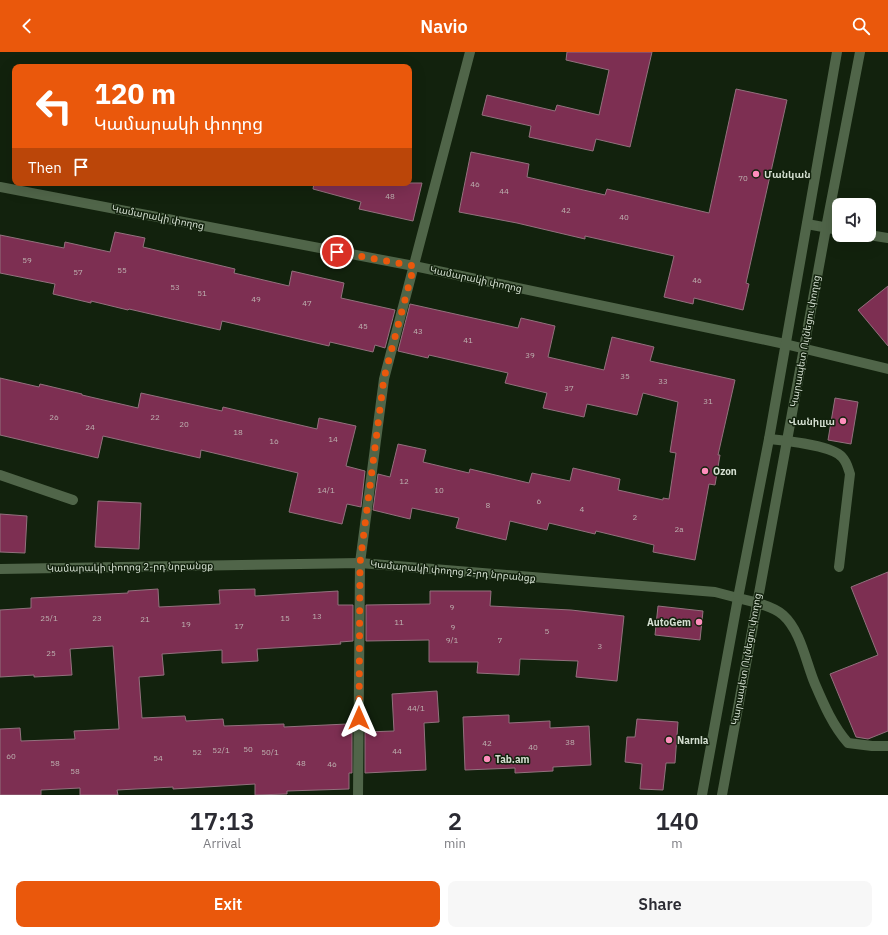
<!DOCTYPE html>
<html lang="en">
<head>
<meta charset="utf-8">
<style>
	body { margin:0; font-family:"IBM Plex Sans","Noto Sans Armenian",sans-serif; background:#f7f7f7; color:#2b2b33; height:100vh; display:flex; flex-direction:column; font-size:15px; white-space:nowrap }
	* { box-sizing:border-box; margin:0 }
	p { font-size:13px; color:#7c7c81 }
	.icon { flex:none; width:22px; height:22px; fill:none; stroke:currentColor; stroke-width:2; stroke-linecap:round; stroke-linejoin:round }
	.map { position:relative; height:743px; overflow:hidden }
	.drawer { display:flex; flex-direction:column; background:#fff; flex:1 }
	.drawer>* { flex:none }
	.hud { position:absolute; left:12px; top:12px; width:400px; height:122px; border-radius:8px; box-shadow:0 4px 16px #0002; background:#ea580c; color:#fff; overflow:hidden }
	.tools { position:absolute; left:832px; top:146px; display:grid; gap:8px }
	.tools a { display:grid; place-items:center; width:44px; height:44px; border-radius:8px; background:#fff; box-shadow:0 4px 16px #0002; font-size:20px }
	.pin { position:absolute; display:grid; place-items:center; width:34px; height:34px; color:#fff; margin:-17px; border:2px solid #fff; border-radius:50%; box-shadow:0 1px 4px #0007 }
	.me { position:absolute; width:44px; margin:-22px; rotate:0deg; stroke-linejoin:round; filter:drop-shadow(0 0 3px #0008) }
	.turn { display:flex; align-items:center; gap:14px; height:84px; padding:0 16px; font-size:18px }
	.turn .icon { width:52px; height:52px; stroke-width:2.5 }
	.turn b { display:block; font-size:28px; line-height:34px }
	.then { display:flex; align-items:center; height:38px; padding:0 16px; background:#0003; gap:8px; font-size:15px }
	.eta { display:flex; justify-content:space-evenly; align-items:center; height:68px; text-align:center }
	.eta b { font-size:24px; font-weight:600; line-height:28px }
	.cta { display:flex; gap:8px; margin-top:auto; padding:8px 16px }
	.cta a { flex:1; height:46px; border-radius:8px; background:#ea580c; color:#fff; font-size:16px; font-weight:600; line-height:46px; text-align:center }
	.cta a+a { background:#f7f7f7; color:#2b2b33 }
	header { display:flex; justify-content:space-between; align-items:center; height:52px; padding:0 16px; background:#ea580c; color:#fff; font-size:18px; font-weight:600 }
	.map>svg:first-child { display:block }
	.building { fill:#7d2f52; stroke:#92717d }
	.lines { fill:none; stroke-linecap:round; stroke-linejoin:round }
	.service { stroke:#506549; stroke-width:10 }
	.minor { stroke:#506549; stroke-width:10 }
	.tertiary { stroke:#506549; stroke-width:10 }
	.route { stroke:#ea580c; stroke-width:7; stroke-dasharray:0 12.6 }
	.poi-dot { fill:#fe8ebc; stroke:#12220d; stroke-width:1.5 }
	.labels { text-anchor:middle; dominant-baseline:central; stroke-width:3; stroke-linejoin:round; paint-order:stroke }
	.number-label { font-size:8px; fill:#beb3b1 }
	.poi-label { font-size:10px; font-weight:bold; fill:#d4dfd1; stroke:#12220d; text-anchor:start }
	.street-label { font-size:10px; fill:#d4dfd1; stroke:#12220d }
</style>
</head>
<body>
<header><svg class="icon" aria-label="back" viewBox="0 0 24 24"><path d="M15 5l-7 7 7 7"/></svg>Navio<svg class="icon" aria-label="search" viewBox="0 0 24 24"><circle cx="10" cy="10" r="6"/><path d="M15 15l6 6"/></svg></header>
<div class="map">
<svg width="888" height="743" viewBox="0 0 888 743">
	<rect width="100%" height="100%" fill="#12220d"/>
	<g class="building">
		<polygon points="567,0 652,0 630,95 596,87 593,99 529,85 531,74 482,63 487,43 555,59 557,53 599,63 609,18 566,8"/>
		<polygon points="736,37 787,48 746,231 749,232 743,258 694,246 693,252 664,245 674,204 585,184 585,187 517,171 459,160 471,100 529,112 527,125 605,143 607,137 709,161"/>
		<polygon points="314,131 422,131 413,169 359,157 361,150 313,137"/>
		<polygon points="115,180 145,186 143,195 235,217 234,221 289,234 292,219 344,231 341,246 395,258 385,296 375,293 373,300 330,290 329,294 222,269 220,278 129,257 128,258 91,249 91,251 53,242 55,232 0,221 0,183 64,196 65,190 110,200"/>
		<polygon points="888,234 888,294 858,258"/>
		<polygon points="410,252 518,276 521,266 555,274 548,305 604,318 612,285 654,295 650,309 735,328 718,403 720,403 715,433 709,432 695,508 653,500 654,493 596,479 595,482 549,471 547,478 510,469 506,488 456,476 459,466 412,456 410,467 373,458 378,422 390,425 398,392 426,398 423,410 469,421 470,417 529,431 532,421 570,429 573,416 620,427 618,438 663,448 663,446 669,447 676,401 670,400 678,350 643,341 637,363 587,352 584,365 543,356 547,341 505,331 508,321 429,303 428,306 398,299"/>
		<polygon points="0,326 39,335 40,332 82,342 82,343 138,356 141,341 222,359 223,355 317,377 319,366 356,374 346,414 365,419 361,455 347,452 342,472 289,460 298,421 201,398 200,406 103,384 98,406 0,383"/>
		<polygon points="835,346 858,350 851,392 828,388"/>
		<polygon points="98,449 141,451 139,497 95,495"/>
		<polygon points="0,462 27,464 25,501 0,500"/>
		<polygon points="888,520 888,679 868,687 856,685 830,622 878,603 851,535"/>
		<polygon points="158,537 159,555 220,552 219,538 255,537 255,544 338,539 338,553 353,553 353,589 340,590 341,592 257,597 258,609 222,611 222,598 162,602 164,623 139,625 142,666 185,664 186,669 223,667 224,674 284,672 284,675 347,672 347,681 352,681 352,721 349,721 349,737 287,739 287,742 255,743 255,732 173,737 173,735 117,738 118,743 80,743 80,736 41,738 41,743 0,743 0,677 20,676 21,689 75,687 74,679 119,677 113,594 70,597 72,623 34,625 34,623 0,625 0,558 31,556 31,546 128,541 128,539"/>
		<polygon points="430,539 491,539 490,554 571,558 624,564 617,629 576,625 578,609 520,607 519,623 477,621 478,610 429,610 429,588 366,589 366,553 430,552"/>
		<polygon points="658,554 703,559 700,588 655,583"/>
		<polygon points="437,639 439,670 424,671 426,718 365,721 365,680 394,679 392,642"/>
		<polygon points="509,663 509,671 550,669 550,676 589,674 591,713 553,715 553,719 515,721 515,716 465,718 463,665"/>
		<polygon points="637,667 678,670 675,711 666,711 663,738 640,737 642,712 625,710 627,685 635,685"/>
	</g>
	<g class="lines">
		<g class="service">
			<polyline points="807,172 839,178"/>
			<polyline points="869,183 888,186"/>
			<polyline points="785,292 888,317"/>
			<path d="M769 387C786 389 831 393 842 405 847 410 848 416 850 422L839 515"/>
			<path d="M738 546C751 549 773 554 783 563 801 579 806 611 815 632 824 653 833 674 848 691L872 694H888"/>
		</g>
		<g class="minor">
			<polyline points="0,135 414,214 785,292"/>
			<polyline points="0,423 73,448"/>
			<polyline points="0,517 360,511 715,540 738,546"/>
			<polyline points="358,743 360,511 384,327 470,0"/>
		</g>
		<g class="tertiary">
			<polyline points="702,743 738,546 769,387 837,0"/>
			<polyline points="722,743 826,176 860,0"/>
		</g>
	</g>
	<g class="lines">
		<polyline class="route" points="337,200 414,214 384,326 360,511 359,666"/>
	</g>
	<g class="poi-dot">
		<circle cx="756" cy="122" r="4"/>
		<circle cx="843" cy="369" r="4"/>
		<circle cx="705" cy="419" r="4"/>
		<circle cx="699" cy="570" r="4"/>
		<circle cx="669" cy="688" r="4"/>
		<circle cx="487" cy="707" r="4"/>
	</g>
	<g class="labels">
		<g class="number-label">
			<text x="743" y="126">70</text>
			<text x="475" y="132">46</text>
			<text x="504" y="139">44</text>
			<text x="390" y="144">48</text>
			<text x="566" y="158">42</text>
			<text x="624" y="165">40</text>
			<text x="27" y="208">59</text>
			<text x="122" y="218">55</text>
			<text x="78" y="220">57</text>
			<text x="697" y="228">46</text>
			<text x="175" y="235">53</text>
			<text x="202" y="241">51</text>
			<text x="256" y="247">49</text>
			<text x="307" y="251">47</text>
			<text x="363" y="274">45</text>
			<text x="418" y="279">43</text>
			<text x="468" y="288">41</text>
			<text x="530" y="303">39</text>
			<text x="625" y="324">35</text>
			<text x="663" y="329">33</text>
			<text x="569" y="336">37</text>
			<text x="708" y="349">31</text>
			<text x="54" y="365">26</text>
			<text x="155" y="365">22</text>
			<text x="184" y="372">20</text>
			<text x="90" y="375">24</text>
			<text x="238" y="380">18</text>
			<text x="333" y="387">14</text>
			<text x="274" y="389">16</text>
			<text x="404" y="429">12</text>
			<text x="326" y="438">14/1</text>
			<text x="439" y="438">10</text>
			<text x="539" y="449">6</text>
			<text x="488" y="453">8</text>
			<text x="582" y="457">4</text>
			<text x="635" y="465">2</text>
			<text x="679" y="477">2a</text>
			<text x="452" y="555">9</text>
			<text x="317" y="564">13</text>
			<text x="49" y="566">25/1</text>
			<text x="97" y="566">23</text>
			<text x="285" y="566">15</text>
			<text x="145" y="567">21</text>
			<text x="399" y="570">11</text>
			<text x="186" y="572">19</text>
			<text x="239" y="574">17</text>
			<text x="453" y="575">9</text>
			<text x="547" y="579">5</text>
			<text x="452" y="588">9/1</text>
			<text x="500" y="588">7</text>
			<text x="600" y="594">3</text>
			<text x="51" y="601">25</text>
			<text x="416" y="656">44/1</text>
			<text x="570" y="690">38</text>
			<text x="487" y="691">42</text>
			<text x="533" y="695">40</text>
			<text x="248" y="697">50</text>
			<text x="221" y="698">52/1</text>
			<text x="397" y="699">44</text>
			<text x="197" y="700">52</text>
			<text x="270" y="700">50/1</text>
			<text x="11" y="704">60</text>
			<text x="158" y="706">54</text>
			<text x="55" y="711">58</text>
			<text x="301" y="711">48</text>
			<text x="332" y="712">46</text>
			<text x="75" y="719">58</text>
		</g>
		<g class="poi-label">
			<text x="764" y="122">Մանկան</text>
			<text x="835" y="369" text-anchor="end">Վանիլլա</text>
			<text x="713" y="419">Ozon</text>
			<text x="691" y="570" text-anchor="end">AutoGem</text>
			<text x="677" y="688">Narnia</text>
			<text x="495" y="707">Tab.am</text>
		</g>
		<g class="street-label">
			<text transform="translate(158 165) rotate(11)">Կամարակի փողոց</text>
			<text transform="translate(476 227) rotate(12)">Կամարակի փողոց</text>
			<text transform="translate(805 289) rotate(-80)">Կարապետ Ուլնեցու փողոց</text>
			<text transform="translate(130 515) rotate(-1)">Կամարակի փողոց 2-րդ նրբանցք</text>
			<text transform="translate(453 519) rotate(5)">Կամարակի փողոց 2-րդ նրբանցք</text>
			<text transform="translate(746 607) rotate(-80)">Կարապետ Ուլնեցու փողոց</text>
		</g>
	</g>
</svg>
<div class="tools">
<a><svg class="icon" aria-label="sound" viewBox="0 0 24 24"><path d="M4 9h4l5-4v14l-5-4H4zM17 9q2 3 0 6"/></svg></a>
</div>
<div class="pin" style="left:337px;top:200px;background:#d93025"><svg class="icon" aria-label="arrive" viewBox="0 0 24 24"><path d="M6 21V4h12l-3 4 3 4H6"/></svg></div>
<svg class="me" style="left:359px;top:666px" viewBox="-20 -20 40 40"><path d="M0-17L14 15 0 8-14 15z" fill="#ea580c" stroke="#fff" stroke-width="4"/></svg>
<div class="hud">
<div class="turn"><svg class="icon" aria-label="left" viewBox="0 0 24 24"><path d="M17 20v-9H6M10 6l-5 5 5 5"/></svg><div><b>120 m</b>Կամարակի փողոց</div></div>
<div class="then">Then<svg class="icon" aria-label="arrive" viewBox="0 0 24 24"><path d="M6 21V4h12l-3 4 3 4H6"/></svg></div>
</div>
</div>
<section class="drawer">
<div class="eta">
<div><b>17:13</b><p>Arrival</p></div>
<div><b>2</b><p>min</p></div>
<div><b>140</b><p>m</p></div>
</div>
<div class="cta"><a>Exit</a><a>Share</a></div>
</section>
</body>
</html>
